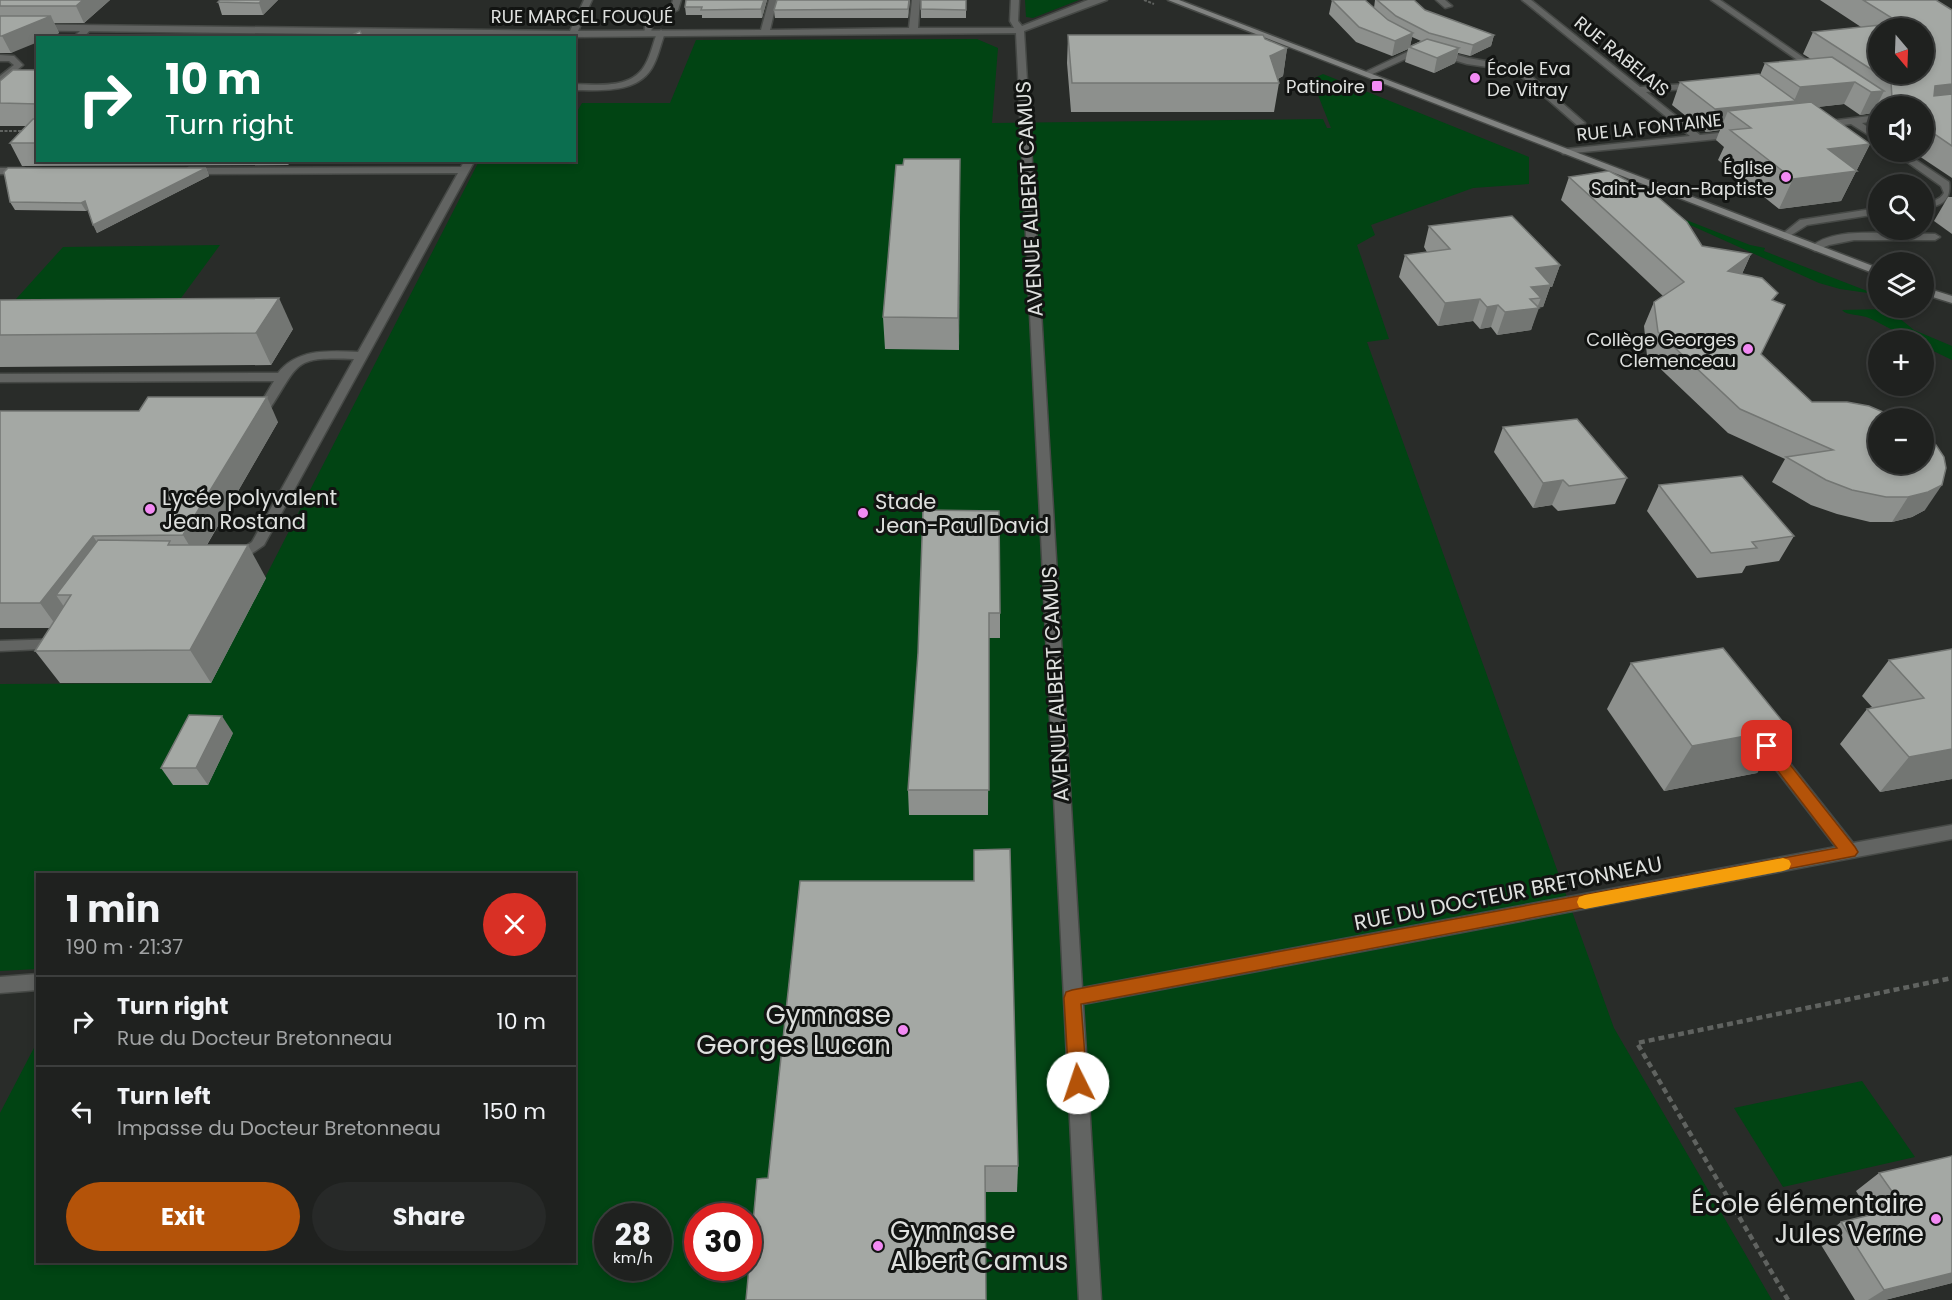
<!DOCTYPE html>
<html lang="en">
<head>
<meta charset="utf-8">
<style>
	body { margin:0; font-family:Poppins,sans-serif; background:#272928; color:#f1f3f6; height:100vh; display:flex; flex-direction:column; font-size:22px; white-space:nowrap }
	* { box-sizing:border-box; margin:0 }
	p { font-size:20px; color:#a1a3a4 }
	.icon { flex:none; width:33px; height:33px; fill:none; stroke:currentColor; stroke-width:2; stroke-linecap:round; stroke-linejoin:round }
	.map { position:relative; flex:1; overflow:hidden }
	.side { position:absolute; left:36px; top:873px; width:540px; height:390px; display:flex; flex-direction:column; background:#1f211f; border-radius:0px; box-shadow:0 3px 9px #0003,0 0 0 2px #3c3e3d }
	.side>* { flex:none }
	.guide { position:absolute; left:36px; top:36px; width:540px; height:126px; border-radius:0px; box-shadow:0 3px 9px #0003,0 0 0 2px #3c3e3d; background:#0b6e4f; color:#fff; overflow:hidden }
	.needle { width:39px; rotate:161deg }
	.controls { position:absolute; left:1868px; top:18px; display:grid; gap:12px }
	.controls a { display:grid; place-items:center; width:66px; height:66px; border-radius:50%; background:#1f211f; box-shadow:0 3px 9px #0003,0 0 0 2px #3c3e3d; font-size:30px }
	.speed { position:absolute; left:594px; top:1203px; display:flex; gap:12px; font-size:30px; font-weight:700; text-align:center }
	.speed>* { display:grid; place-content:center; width:78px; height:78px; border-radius:50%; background:#1f211f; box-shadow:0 3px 9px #0003,0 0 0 2px #3c3e3d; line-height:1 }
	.speed small { font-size:15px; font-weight:400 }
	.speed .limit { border:9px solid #d22; background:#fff; color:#111 }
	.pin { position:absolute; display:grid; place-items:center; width:51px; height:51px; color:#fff; margin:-26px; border-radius:12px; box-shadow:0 3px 9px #0006 }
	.me { position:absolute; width:66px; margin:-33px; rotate:356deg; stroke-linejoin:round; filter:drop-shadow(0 0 4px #0008) }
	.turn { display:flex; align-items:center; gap:21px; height:126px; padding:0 30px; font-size:27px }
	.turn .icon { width:78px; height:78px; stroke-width:2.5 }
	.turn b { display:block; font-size:42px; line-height:51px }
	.round { display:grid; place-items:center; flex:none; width:63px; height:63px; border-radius:32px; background:#272928 }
	.summary { display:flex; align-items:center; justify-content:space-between; height:102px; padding:0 30px }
	h1 { font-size:36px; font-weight:700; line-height:45px }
	.action { display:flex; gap:12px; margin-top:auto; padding:12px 30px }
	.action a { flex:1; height:69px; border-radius:36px; background:#b45309; color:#fff; font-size:24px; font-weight:700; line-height:69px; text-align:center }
	.action a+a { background:#272928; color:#f1f3f6 }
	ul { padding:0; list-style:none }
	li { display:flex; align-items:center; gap:18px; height:90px; padding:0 30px; border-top:2px solid #3c3e3d }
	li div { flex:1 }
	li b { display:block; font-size:22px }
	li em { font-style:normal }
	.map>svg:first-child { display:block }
	.green { fill:#014413; fill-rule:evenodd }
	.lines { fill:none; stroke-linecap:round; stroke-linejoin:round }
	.service-casing { stroke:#464946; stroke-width:3 }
	.minor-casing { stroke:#464946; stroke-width:3 }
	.secondary-casing { stroke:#464946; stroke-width:3 }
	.path-far1 { stroke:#606360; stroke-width:2; stroke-dasharray:3 1.5; stroke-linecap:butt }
	.path { stroke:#606360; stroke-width:4.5; stroke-dasharray:6 4; stroke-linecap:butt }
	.service { fill:#626462; fill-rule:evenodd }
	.minor { fill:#626462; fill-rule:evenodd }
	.secondary { fill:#818381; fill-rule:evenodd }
	.wall { fill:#8d908d; fill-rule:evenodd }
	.shaded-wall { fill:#737673 }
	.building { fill:#a4a8a4; stroke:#737673; stroke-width:1.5; fill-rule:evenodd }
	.route { fill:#b45309; stroke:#753606; stroke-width:1.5 }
	.slow { fill:#f59e0b }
	.poi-dot { fill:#f28af3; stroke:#121412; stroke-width:2 }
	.labels { text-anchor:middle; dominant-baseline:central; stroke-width:6; stroke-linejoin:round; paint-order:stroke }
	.far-street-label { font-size:18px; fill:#dfe1df; stroke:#121412 }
	.far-poi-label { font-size:18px; fill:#dfe1df; stroke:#121412; text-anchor:end }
	.street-label { font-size:21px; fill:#dfe1df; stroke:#121412 }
	.poi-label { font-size:21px; fill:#dfe1df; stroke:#121412; text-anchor:start }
	.near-poi-label { font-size:26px; fill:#dfe1df; stroke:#121412; text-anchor:end }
</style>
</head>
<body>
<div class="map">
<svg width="1952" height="1300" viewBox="0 0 1952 1300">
	<rect width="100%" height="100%" fill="#292c29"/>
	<g class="green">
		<polygon points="1025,0 1079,0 1033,18 1026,17"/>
		<path d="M977 39 998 48 992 123 1323 119 1327 128H1331L1316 90 1302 84 1323 74 1529 157V184L1473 188 1371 225 1375 235 1357 245 1389 339 1367 342 1614 1028 1772 1300H0V1113L37 1042 38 1262H574V874H38L37 969 0 971V684L211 683 479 161 574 160 575 115 582 103H670L696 40ZM608 1216H658V1268H608ZM698 1216H748V1268H698Z"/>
		<polygon points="1630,198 1750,245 1765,248 1764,251 1875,294 1840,289 1819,283"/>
		<polygon points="220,245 173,309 7,309 63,247"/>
		<path d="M1888 309 1914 330 1952 346V360L1923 346V340C1905 340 1886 325 1869 318 1860 314 1847 316 1842 310Z"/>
		<polygon points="1862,1081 1915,1157 1783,1187 1734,1108"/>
	</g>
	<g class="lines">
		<g class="service-casing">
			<g id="service">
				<polygon points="673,0 681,0 678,10 653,21 651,33 644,35 646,18 671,7"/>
				<polygon points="1436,0 1445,0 1452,6 1445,8"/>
				<polygon points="85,26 92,28 83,38 73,38"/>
				<path d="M661 30 665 33C661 43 659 54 654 64 640 94 602 90 574 90V84C598 85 632 89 645 65 651 55 653 43 657 33Z"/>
				<polygon points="1422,45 1468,58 1521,67 1585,123 1577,125 1515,71 1467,64 1423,51 1368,76 1361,74"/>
				<polygon points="0,55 14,56 23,65 0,84 0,76 14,65 9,61 0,61"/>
				<path d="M465 160H475L264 545 238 563 233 565 226 560 252 542 354 359C292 356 300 363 269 410L254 414 248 410 260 404 274 381 0 382V374L278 373C298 348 329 351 358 352L458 173 189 174 184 171 189 168 461 167Z"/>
				<polygon points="0,168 24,168 29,171 24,174 0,174"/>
				<path d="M1890 233 1935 234 1940 237 1935 240H1854L1829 245 1815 251 1810 248C1828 230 1866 233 1890 233Z"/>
				<polygon points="58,639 63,640 65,644 63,648 0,651 0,641"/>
			</g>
		</g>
		<g class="minor-casing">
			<g id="minor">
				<polygon points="584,0 592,0 578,31 761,30 769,0 777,0 770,30 909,28 912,0 920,0 918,28 1014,28 1010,21 1011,0 1019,0 1018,21 1022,26 1088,0 1107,0 1024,31 1082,988 1836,847 1753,740 1751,736 1753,732 1759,730 1765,732 1853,843 1952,825 1952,839 1083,1004 1101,1300 1079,1300 1016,33 573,37 0,30 0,24 570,31"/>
				<polygon points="1522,0 1531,0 1640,87 1700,83 1702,85 1697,88 1646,92 1700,135 1738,131 1743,134 1738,137 1563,154 1561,152 1566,149 1690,136"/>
				<polygon points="1711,0 1720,0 1823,71 1816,73"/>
				<polygon points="1878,115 1878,121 1862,123 1878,134 1878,141 1851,124 1821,128 1816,125 1821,122"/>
				<path d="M1893 152H1904L1949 182C1952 202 1939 207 1923 208V202C1932 201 1939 201 1944 193L1941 186Z"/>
				<polygon points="1878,208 1878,214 1807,225 1785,239 1780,236 1800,220"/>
				<polygon points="38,974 38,990 0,993 0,977"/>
			</g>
		</g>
		<g class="secondary-casing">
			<g id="secondary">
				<polygon points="1168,0 1179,0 1878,268 1878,275"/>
				<polygon points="1923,287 1952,296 1952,303 1923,294"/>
			</g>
		</g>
		<g class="path-far1">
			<polyline points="1144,0 1154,4"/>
			<polyline points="0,131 25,131"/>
		</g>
		<polyline class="path" points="1788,1300 1637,1043 1952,978"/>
		<use href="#service" class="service"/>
		<use href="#minor" class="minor"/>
		<use href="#secondary" class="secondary"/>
	</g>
	<g class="wall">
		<polygon points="0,0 110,0 84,23 54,23 59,33 48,38 38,38 11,53 0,53"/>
		<polygon points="220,0 278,0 263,15 222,15 218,2"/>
		<polygon points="767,0 762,18 702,18 702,15 686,15 685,7"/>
		<polygon points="777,0 910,0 908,18 775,18 774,10"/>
		<polygon points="966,0 966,18 921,18 921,9"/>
		<path d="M1332 0 1374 8 1375 0H1414L1425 10 1494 35 1491 46 1470 56 1458 53 1455 63 1434 73 1405 62 1408 49 1392 56 1356 42 1329 14ZM1412 37 1421 41 1410 46Z"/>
		<polygon points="1820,0 1936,0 1952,10 1952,178 1913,152 1923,152 1923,106 1879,106 1878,104 1873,113 1860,115 1844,104 1817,107 1870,144 1841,201 1779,209 1718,160 1724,147 1716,140 1720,130 1706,132 1672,105 1680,82 1760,75 1765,63 1811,59 1803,54 1813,32 1861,27"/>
		<polygon points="1068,35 1265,39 1287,48 1283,76 1278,79 1279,83 1274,112 1071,112 1067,63"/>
		<polygon points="38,70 38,160 292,160 288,165 22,166 10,143 27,126 0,126 0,81"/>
		<polygon points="1878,114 1878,127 1873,124"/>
		<polygon points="960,159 959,350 885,349 883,317 903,165"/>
		<polygon points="206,168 209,176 97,233 88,209 86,211 15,210 10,202"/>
		<polygon points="1569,177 1702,246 1751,254 1742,274 1774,301 1761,354 1925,510 1912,517 1892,522 1870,522 1837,514 1811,505 1772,482 1785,459 1728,433 1647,356 1644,326 1654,302 1663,296 1561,200"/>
		<polygon points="1948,197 1952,197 1952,234 1934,221"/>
		<polygon points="1429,226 1560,265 1552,287 1550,287 1543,307 1538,307 1531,330 1497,335 1491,327 1480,329 1473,321 1438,326 1399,277 1405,255 1427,252 1424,247"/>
		<polygon points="0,300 293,329 271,365 0,367"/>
		<polygon points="0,411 139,411 278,422 207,545 266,578 211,683 60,683 35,651 50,628 0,628"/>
		<polygon points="1503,427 1627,478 1615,504 1558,511 1552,505 1533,508 1494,452"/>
		<polygon points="1659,485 1794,536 1779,561 1746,566 1742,573 1697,578 1647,511"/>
		<polygon points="923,510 1000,613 1000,638 989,638 988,815 909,815 908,790 918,653"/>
		<polygon points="1952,649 1952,779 1880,792 1840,744 1867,709 1872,707 1862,696 1889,660"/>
		<polygon points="1631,663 1788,728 1757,773 1664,791 1607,709"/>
		<polygon points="233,733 208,785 173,785 161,768"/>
		<polygon points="800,881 1018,1166 1017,1192 985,1192 768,1178"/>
		<polygon points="1952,1156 1952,1283 1885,1300 1855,1300 1818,1240 1841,1222 1871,1215 1856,1191 1879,1173"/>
	</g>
	<g class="shaded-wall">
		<polygon points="83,0 110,0 84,23 76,6"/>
		<polygon points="262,0 278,0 263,15 259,3"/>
		<polygon points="764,0 767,0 762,18 761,9"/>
		<polygon points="909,0 910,0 908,18 908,9"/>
		<polygon points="51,16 59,33 48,38 38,38 38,42 11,53 2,36"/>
		<polygon points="1413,33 1410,47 1409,47 1408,49 1392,56 1395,41"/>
		<polygon points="1494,35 1491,46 1470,56 1473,45"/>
		<polygon points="1287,48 1283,76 1269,83 1270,56"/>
		<polygon points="1459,48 1455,63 1434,73 1437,58"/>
		<polygon points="1855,82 1844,104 1792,110 1728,111 1720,130 1706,132 1715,109 1794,101 1800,87"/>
		<polygon points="1952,84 1952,106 1923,109 1935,86"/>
		<polygon points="1884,91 1873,113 1860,115 1871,92"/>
		<polygon points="1870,144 1841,201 1779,209 1793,179 1828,149"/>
		<polygon points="960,159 960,189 959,350 958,318"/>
		<polygon points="286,160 292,160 288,165"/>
		<polygon points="206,168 209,176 97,233 93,225"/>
		<polygon points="85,201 89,209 86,211 81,203"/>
		<polygon points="1751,254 1740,278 1728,271"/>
		<polygon points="1560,265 1552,287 1550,287 1543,307 1537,308 1541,298 1530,299 1527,309 1536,268"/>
		<polygon points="279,298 293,329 271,365 256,333"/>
		<polygon points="1480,299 1473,321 1438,326 1445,303"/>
		<polygon points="1498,305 1491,327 1480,329 1487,307"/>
		<polygon points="1539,308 1531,330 1497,335 1505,312"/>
		<polygon points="267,397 278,422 198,560 183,535"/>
		<polygon points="1563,480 1552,505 1533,508 1543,483"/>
		<polygon points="1942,485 1925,510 1912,517 1892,522 1908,497"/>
		<polygon points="93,536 109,561 56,595 69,614 58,628 40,603"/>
		<polygon points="248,545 266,578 211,683 190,650"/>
		<polygon points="222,716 233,733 208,785 196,768"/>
		<polygon points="1788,728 1757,773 1664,791 1692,746"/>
		<polygon points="1952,749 1952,779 1880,792 1909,757"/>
		<polygon points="1952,1273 1952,1283 1885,1300 1868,1300 1884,1290"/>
	</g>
	<g class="building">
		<polygon points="0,0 83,0 76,6 0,6"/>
		<polygon points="220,0 262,0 259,3 218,2"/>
		<polygon points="686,0 764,0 761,9 701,10 702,7 685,7"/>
		<polygon points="777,0 909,0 908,9 774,10"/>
		<polygon points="921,0 966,0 966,10 921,9"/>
		<polygon points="1332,0 1365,0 1388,20 1413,33 1395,41 1359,27"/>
		<polygon points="1377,0 1414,0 1425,10 1494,35 1473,45 1429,33 1396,16"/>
		<path d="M1863 0H1936L1952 10V84L1935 86 1934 96 1952 94V146L1923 126V106H1893L1885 101 1892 98 1891 82 1813 32 1900 23ZM1878 28H1923V74H1878Z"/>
		<polygon points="0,16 51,16 2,36 0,36"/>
		<polygon points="360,31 363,38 346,38"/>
		<polygon points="1068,35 1263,35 1265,39 1287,48 1270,56 1279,83 1072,83"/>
		<polygon points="1427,39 1459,48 1437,58 1409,47"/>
		<polygon points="1832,57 1884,91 1871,92 1855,82 1800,87 1765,63"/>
		<polygon points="13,70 38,70 38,104 0,103 0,81"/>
		<polygon points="1759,74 1796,101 1715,109 1680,82"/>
		<polygon points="1811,102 1870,144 1828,149 1857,171 1793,179 1730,130 1751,128 1728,111"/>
		<polygon points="33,119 38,119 38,143 10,143"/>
		<polygon points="904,159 960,159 958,318 883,317 896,165 903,165"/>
		<polygon points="8,168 206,168 93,225 85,201 81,203 10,202 4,172"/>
		<polygon points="1609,171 1658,197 1687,222 1702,246 1751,254 1728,271 1762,278 1778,293 1772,300 1785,305 1761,354 1812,402 1847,402 1869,406 1897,418 1878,418 1878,464 1923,464 1923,433 1936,445 1944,457 1946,468 1942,485 1928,492 1908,497 1886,497 1852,490 1826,480 1786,457 1833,450 1740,409 1658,332 1654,302 1684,282 1569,177"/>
		<polygon points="1512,216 1560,265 1536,268 1551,285 1531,287 1541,298 1530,299 1539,308 1505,312 1498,305 1487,307 1480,299 1445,303 1405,255 1450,249 1429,226"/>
		<polygon points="279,298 256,333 0,335 0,300"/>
		<polygon points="148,397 267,397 183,535 93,536 40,603 0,603 0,411 139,411"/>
		<polygon points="1577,419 1627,478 1569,486 1563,480 1543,483 1503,427"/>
		<polygon points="1742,476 1794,536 1752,542 1757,548 1711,553 1659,485"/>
		<polygon points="923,510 999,511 1000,613 989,613 989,790 908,790 918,653"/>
		<polygon points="98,540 170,541 168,545 248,545 190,650 35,651 71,595 56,595"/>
		<polygon points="1723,648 1788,728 1692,746 1631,663"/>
		<polygon points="1952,649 1952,749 1909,757 1867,709 1924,698 1889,660"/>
		<polygon points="189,715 222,716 196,768 161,768"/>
		<polygon points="1010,849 1018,1166 985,1166 986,1300 746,1300 757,1179 768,1178 800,881 974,881 974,850"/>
		<polygon points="1952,1156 1952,1273 1884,1290 1841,1222 1903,1207 1879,1173"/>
	</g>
	<polygon class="route" points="1767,741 1772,742 1855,847 1858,852 1855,856 1081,1004 1087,1083 1084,1089 1078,1091 1072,1089 1069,1083 1064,998 1066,992 1072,990 1837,848 1762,750 1760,746 1762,742"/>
	<polygon class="slow" points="1783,858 1789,860 1791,864 1789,869 1783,871 1585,909 1579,907 1577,902 1579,897 1585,895"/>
	<g class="poi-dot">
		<circle cx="1475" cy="78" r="6"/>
		<rect x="1371" y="80" width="12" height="12" rx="3"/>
		<circle cx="1786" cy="177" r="6"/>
		<circle cx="1748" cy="349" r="6"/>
		<circle cx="150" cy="509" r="6"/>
		<circle cx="863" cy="513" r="6"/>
		<circle cx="903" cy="1030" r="6"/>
		<circle cx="1936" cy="1219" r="6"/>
		<circle cx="878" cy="1246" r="6"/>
	</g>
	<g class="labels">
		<g class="far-street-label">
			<text x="582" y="16">RUE MARCEL FOUQUÉ</text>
			<text transform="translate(1622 56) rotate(39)">RUE RABELAIS</text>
			<text transform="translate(1649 127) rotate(-6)">RUE LA FONTAINE</text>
		</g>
		<g class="far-poi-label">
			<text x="1487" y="68" text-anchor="start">École Eva<tspan x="1487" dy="21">De Vitray</tspan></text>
			<text x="1365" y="86">Patinoire</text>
			<text x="1774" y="167">Église<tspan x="1774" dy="21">Saint-Jean-Baptiste</tspan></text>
			<text x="1736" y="339">Collège Georges<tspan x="1736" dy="21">Clemenceau</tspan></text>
		</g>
		<g class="street-label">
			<text transform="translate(1029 199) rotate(-93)">AVENUE ALBERT CAMUS</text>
			<text transform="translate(1055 684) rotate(-93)">AVENUE ALBERT CAMUS</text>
			<text transform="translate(1508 893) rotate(-11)">RUE DU DOCTEUR BRETONNEAU</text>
		</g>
		<g class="poi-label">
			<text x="162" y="497">Lycée polyvalent<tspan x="162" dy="24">Jean Rostand</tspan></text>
			<text x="875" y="501">Stade<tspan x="875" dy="24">Jean-Paul David</tspan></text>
		</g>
		<g class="near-poi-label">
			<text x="891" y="1015">Gymnase<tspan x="891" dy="30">Georges Lucan</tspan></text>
			<text x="1924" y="1204">École élémentaire<tspan x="1924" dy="30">Jules Verne</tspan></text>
			<text x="890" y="1231" text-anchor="start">Gymnase<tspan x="890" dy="30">Albert Camus</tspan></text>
		</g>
	</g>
</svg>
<div class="controls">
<a><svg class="needle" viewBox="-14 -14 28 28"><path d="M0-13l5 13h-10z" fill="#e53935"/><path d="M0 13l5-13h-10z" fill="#a1a3a4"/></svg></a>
<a><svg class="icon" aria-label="sound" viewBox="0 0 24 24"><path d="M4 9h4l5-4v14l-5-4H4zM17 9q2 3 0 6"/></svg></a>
<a><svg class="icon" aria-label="search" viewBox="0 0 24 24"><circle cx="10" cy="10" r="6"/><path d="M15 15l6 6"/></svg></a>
<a><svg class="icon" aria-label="layers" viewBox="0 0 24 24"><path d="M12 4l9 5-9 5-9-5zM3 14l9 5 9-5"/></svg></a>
<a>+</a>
<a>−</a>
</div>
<div class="speed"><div>28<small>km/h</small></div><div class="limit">30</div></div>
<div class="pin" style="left:1767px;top:746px;background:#d93025"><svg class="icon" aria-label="arrive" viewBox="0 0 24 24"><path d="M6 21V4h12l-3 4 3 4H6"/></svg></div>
<svg class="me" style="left:1078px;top:1083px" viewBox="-20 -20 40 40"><circle r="19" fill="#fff"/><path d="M0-13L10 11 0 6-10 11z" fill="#b45309"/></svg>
<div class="guide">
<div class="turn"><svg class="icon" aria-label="right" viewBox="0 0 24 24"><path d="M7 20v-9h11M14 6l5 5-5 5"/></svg><div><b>10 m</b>Turn right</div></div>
</div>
<section class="side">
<div class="summary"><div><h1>1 min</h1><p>190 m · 21:37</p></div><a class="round" style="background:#d93025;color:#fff"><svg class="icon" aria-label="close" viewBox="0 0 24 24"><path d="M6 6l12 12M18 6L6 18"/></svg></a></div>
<ul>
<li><svg class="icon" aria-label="right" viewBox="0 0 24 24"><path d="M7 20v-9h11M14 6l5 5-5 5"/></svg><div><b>Turn right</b><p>Rue du Docteur Bretonneau</p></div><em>10 m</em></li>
<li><svg class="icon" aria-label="left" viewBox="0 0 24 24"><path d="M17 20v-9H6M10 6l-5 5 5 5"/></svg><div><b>Turn left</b><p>Impasse du Docteur Bretonneau</p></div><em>150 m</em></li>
</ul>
<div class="action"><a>Exit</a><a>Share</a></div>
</section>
</div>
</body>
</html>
